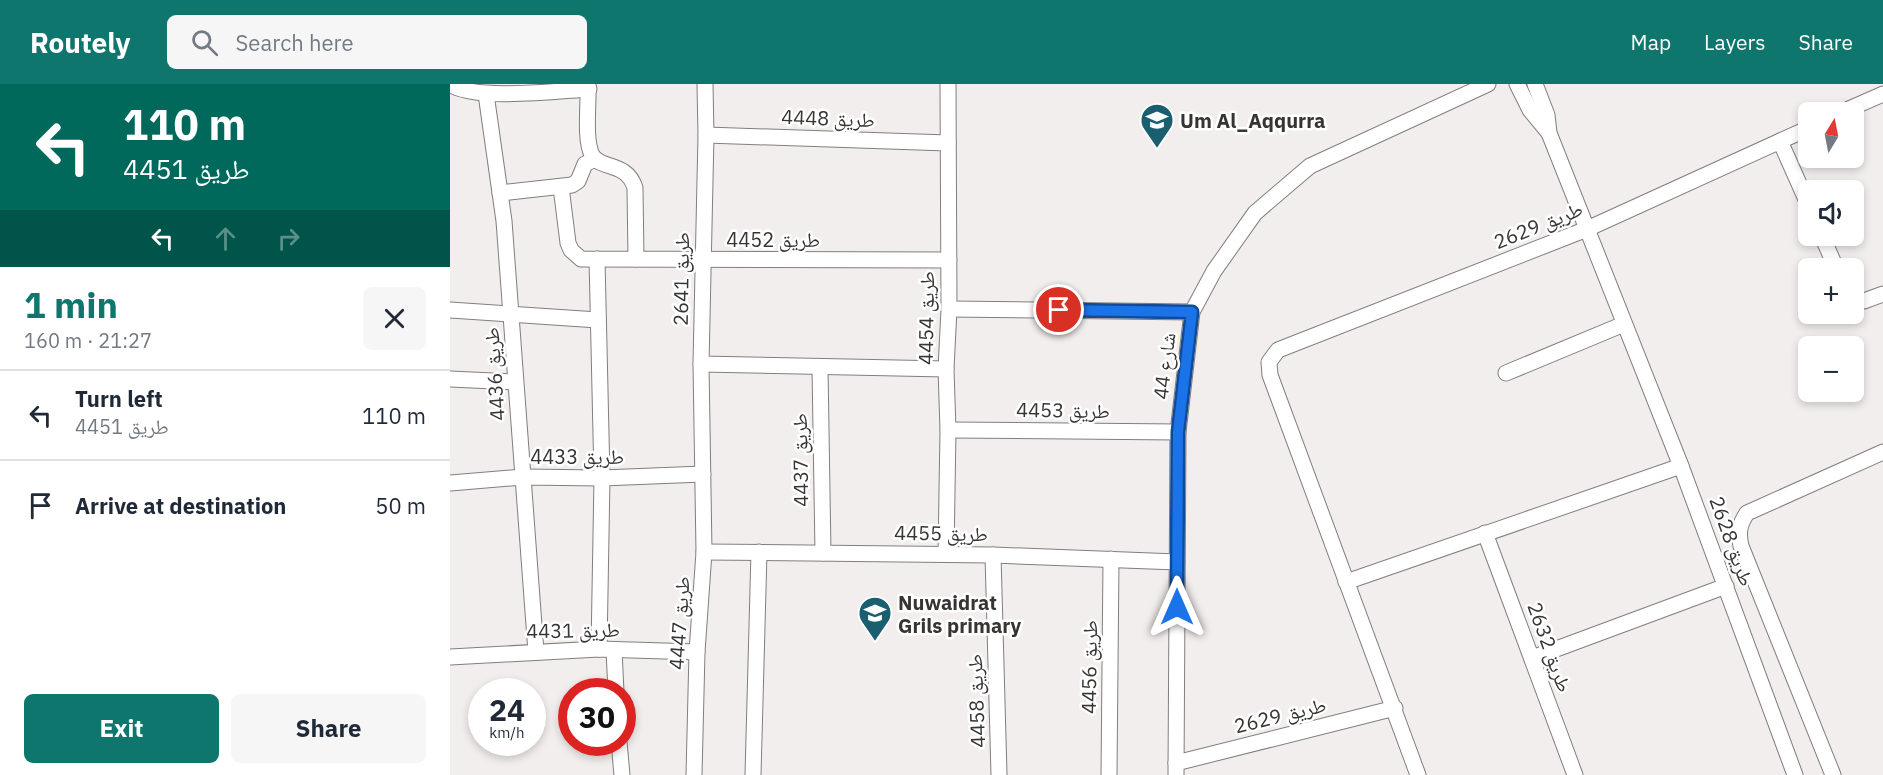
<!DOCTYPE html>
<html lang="en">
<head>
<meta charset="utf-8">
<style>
	body { margin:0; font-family:"IBM Plex Sans","Noto Naskh Arabic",sans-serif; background:#f6f6f7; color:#1f2937; height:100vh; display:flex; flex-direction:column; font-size:22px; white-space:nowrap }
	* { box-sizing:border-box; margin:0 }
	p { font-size:20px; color:#747a83 }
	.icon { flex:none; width:33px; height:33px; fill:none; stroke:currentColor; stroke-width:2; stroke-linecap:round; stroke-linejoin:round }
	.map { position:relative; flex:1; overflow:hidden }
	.drawer { display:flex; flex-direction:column; background:#fff; width:450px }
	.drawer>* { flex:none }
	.top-card { background:#00695c; color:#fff; overflow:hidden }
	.needle { width:39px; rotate:10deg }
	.fabs { position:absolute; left:1348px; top:18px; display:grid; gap:12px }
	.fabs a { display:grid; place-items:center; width:66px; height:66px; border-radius:9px; background:#fff; box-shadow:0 3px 9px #0003; font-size:30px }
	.speed { position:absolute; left:18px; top:594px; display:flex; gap:12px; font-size:30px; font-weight:700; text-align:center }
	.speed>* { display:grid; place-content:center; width:78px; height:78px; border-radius:50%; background:#fff; box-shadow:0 3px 9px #0003; line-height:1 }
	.speed small { font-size:15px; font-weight:400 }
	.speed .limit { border:9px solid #d22; background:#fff; color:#111 }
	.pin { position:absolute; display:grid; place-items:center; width:51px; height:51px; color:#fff; margin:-26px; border:3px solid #fff; border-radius:50%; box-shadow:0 2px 6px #0007 }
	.me { position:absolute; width:66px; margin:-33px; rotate:0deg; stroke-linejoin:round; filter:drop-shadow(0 0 4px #0008) }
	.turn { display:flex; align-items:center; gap:21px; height:126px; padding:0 24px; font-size:27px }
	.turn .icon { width:78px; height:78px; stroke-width:2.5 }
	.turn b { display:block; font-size:42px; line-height:51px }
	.lanes { display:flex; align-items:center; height:57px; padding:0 24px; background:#0003; justify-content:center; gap:30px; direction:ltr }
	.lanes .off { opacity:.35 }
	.round { display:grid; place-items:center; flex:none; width:63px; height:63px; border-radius:9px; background:#f6f6f7 }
	.head { display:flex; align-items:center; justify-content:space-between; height:102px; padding:0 24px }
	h1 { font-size:36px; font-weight:700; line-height:45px; color:#0f766e }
	.button { display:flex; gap:12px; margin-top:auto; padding:12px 24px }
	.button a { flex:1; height:69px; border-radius:9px; background:#0f766e; color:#fff; font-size:24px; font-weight:700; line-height:69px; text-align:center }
	.button a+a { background:#f6f6f7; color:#1f2937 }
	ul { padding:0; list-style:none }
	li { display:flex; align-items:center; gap:18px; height:90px; padding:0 24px; border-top:2px solid #e0e1e3 }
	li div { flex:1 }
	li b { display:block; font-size:22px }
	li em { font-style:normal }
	header { display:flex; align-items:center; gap:36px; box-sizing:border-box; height:84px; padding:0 30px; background:#0f766e; color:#fff }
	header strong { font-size:28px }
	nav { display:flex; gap:33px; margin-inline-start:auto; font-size:21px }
	.search { width:420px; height:54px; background:#f6f6f7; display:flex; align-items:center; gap:15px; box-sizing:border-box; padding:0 21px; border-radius:9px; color:#747a83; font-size:22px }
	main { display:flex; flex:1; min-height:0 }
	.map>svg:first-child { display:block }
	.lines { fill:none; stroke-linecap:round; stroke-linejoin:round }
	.street-casing { stroke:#827e7e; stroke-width:17 }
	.street { stroke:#fff; stroke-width:15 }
	.route-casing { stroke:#114b97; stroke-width:15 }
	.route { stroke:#1a73e8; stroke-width:10 }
	.labels { text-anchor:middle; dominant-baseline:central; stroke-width:5; stroke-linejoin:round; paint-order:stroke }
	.street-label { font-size:20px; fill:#363534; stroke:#fff }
	.poi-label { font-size:20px; font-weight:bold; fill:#363534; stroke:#fff; text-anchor:start }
</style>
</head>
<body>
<header>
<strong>Routely</strong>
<div class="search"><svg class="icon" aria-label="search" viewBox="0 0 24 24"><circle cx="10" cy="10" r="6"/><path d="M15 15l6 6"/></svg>Search here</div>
<nav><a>Map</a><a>Layers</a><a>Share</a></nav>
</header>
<main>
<section class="drawer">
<div class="top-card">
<div class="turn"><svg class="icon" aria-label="left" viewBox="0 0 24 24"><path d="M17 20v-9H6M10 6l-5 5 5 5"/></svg><div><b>110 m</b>طريق 4451</div></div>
<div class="lanes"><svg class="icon" aria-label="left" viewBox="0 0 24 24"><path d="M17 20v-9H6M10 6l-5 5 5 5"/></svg><svg class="icon off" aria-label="ahead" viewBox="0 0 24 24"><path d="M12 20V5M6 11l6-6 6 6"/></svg><svg class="icon off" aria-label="right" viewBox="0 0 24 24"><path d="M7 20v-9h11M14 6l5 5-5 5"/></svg></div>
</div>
<div class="head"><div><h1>1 min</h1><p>160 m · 21:27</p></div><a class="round"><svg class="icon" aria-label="close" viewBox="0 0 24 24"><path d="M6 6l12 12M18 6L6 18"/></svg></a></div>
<ul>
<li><svg class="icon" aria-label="left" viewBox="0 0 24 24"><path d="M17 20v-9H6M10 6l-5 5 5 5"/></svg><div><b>Turn left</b><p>طريق 4451</p></div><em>110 m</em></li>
<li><svg class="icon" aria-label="arrive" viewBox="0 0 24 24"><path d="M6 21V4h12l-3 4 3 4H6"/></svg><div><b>Arrive at destination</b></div><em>50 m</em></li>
</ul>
<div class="button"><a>Exit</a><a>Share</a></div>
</section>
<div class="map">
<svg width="1433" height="691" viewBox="0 0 1433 691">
	<rect width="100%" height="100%" fill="#f3eeee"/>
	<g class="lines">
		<g class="street-casing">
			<g id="street">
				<path d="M0 0C25 17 106 7 139 5"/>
				<path d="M138 0C139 19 134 55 142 71 150 86 177 77 185 104L186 175"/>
				<polyline points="1067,0 1080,26 1099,49"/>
				<polyline points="1085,0 1097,31 1099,49 1231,382 1345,691"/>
				<polyline points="36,10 54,137 86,568"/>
				<polyline points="1392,28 1433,10"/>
				<polyline points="256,51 498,59"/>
				<polyline points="1330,57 1359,122"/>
				<polyline points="111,103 118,159 121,166 131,175 499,176"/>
				<polyline points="50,109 122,101 128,97 135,80 145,75"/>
				<polyline points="1372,152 1386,184"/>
				<polyline points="147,175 152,394 149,565"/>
				<polyline points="1404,215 1414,217 1433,210"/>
				<polyline points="499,225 742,228"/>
				<polyline points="0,226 148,236"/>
				<polyline points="251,280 496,285"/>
				<polyline points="370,284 373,469"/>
				<polyline points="1056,289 1174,240"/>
				<polyline points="0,295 65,298"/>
				<polyline points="498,346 728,348"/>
				<polyline points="0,399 73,393 152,394 253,390"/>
				<polyline points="1035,449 1125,691"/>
				<polyline points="254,468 543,471 727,478"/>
				<polyline points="496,470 498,346 496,285 499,225 498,0"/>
				<polyline points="543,471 549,691"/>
				<polyline points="896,498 1231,382"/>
				<polyline points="164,566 166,608"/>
				<polyline points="0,573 149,565 247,568"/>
				<polyline points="1082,574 1276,502"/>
				<polyline points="169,658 172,691"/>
				<polyline points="726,679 945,624"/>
				<polyline points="244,691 247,568 254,468 251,280 256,51 255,0"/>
				<polyline points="303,691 309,468"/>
				<polyline points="659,691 661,475"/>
				<polyline points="726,691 728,348 742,228 764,187 805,129 860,82 1038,0"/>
				<polyline points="968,691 820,291 819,278 828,266 1137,145 1359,44"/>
				<path d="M1383 691 1291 462C1288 449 1289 441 1297 429L1433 368"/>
			</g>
		</g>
		<use href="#street" class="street"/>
	</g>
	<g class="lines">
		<g class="route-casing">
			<polyline id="route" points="609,226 742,228 728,348 727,523"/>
		</g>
		<use href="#route" class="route"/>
	</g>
	<defs>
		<g id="school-pin" transform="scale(1.725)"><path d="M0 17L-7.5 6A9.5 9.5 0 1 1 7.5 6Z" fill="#195f70" stroke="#fff"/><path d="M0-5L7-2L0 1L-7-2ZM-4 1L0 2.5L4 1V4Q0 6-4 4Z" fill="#fff"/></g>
	</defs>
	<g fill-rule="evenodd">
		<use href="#school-pin" x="707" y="36"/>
		<use href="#school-pin" x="425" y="529"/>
	</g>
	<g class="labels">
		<g class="street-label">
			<text transform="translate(378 34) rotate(2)">طريق 4448</text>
			<text transform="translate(1088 141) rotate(-22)">طريق 2629</text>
			<text x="323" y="155">طريق 4452</text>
			<text transform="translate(231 195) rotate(-89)">طريق 2641</text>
			<text transform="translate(476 234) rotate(-89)">طريق 4454</text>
			<text transform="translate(714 282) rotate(-83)">شارع 44</text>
			<text transform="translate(44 290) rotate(-94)">طريق 4436</text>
			<text transform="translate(613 326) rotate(1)">طريق 4453</text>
			<text x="127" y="372">طريق 4433</text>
			<text transform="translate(350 376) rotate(-91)">طريق 4437</text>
			<text transform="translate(491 449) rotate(1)">طريق 4455</text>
			<text transform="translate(1282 457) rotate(70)">طريق 2628</text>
			<text transform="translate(229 539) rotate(-86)">طريق 4447</text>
			<text transform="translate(123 546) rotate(-1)">طريق 4431</text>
			<text transform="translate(1100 563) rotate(70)">طريق 2632</text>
			<text transform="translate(639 583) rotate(-89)">طريق 4456</text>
			<text transform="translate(526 617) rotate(-92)">طريق 4458</text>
			<text transform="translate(830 631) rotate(-14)">طريق 2629</text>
		</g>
		<g class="poi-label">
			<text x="730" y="36">Um Al_Aqqurra</text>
			<text x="448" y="518">Nuwaidrat<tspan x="448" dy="23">Grils primary</tspan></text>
		</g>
	</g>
</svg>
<div class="fabs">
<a><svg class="needle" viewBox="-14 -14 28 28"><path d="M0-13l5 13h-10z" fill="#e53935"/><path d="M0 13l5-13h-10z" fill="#747a83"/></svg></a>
<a><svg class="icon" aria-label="sound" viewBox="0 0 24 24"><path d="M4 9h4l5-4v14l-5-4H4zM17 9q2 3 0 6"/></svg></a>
<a>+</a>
<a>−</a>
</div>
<div class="speed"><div>24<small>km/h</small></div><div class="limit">30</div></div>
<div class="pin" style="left:609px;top:226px;background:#d93025"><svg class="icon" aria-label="arrive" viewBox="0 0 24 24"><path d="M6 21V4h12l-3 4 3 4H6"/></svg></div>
<svg class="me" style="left:727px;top:523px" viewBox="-20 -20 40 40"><path d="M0-17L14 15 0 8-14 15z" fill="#1a73e8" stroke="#fff" stroke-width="4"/></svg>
</div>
</main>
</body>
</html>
